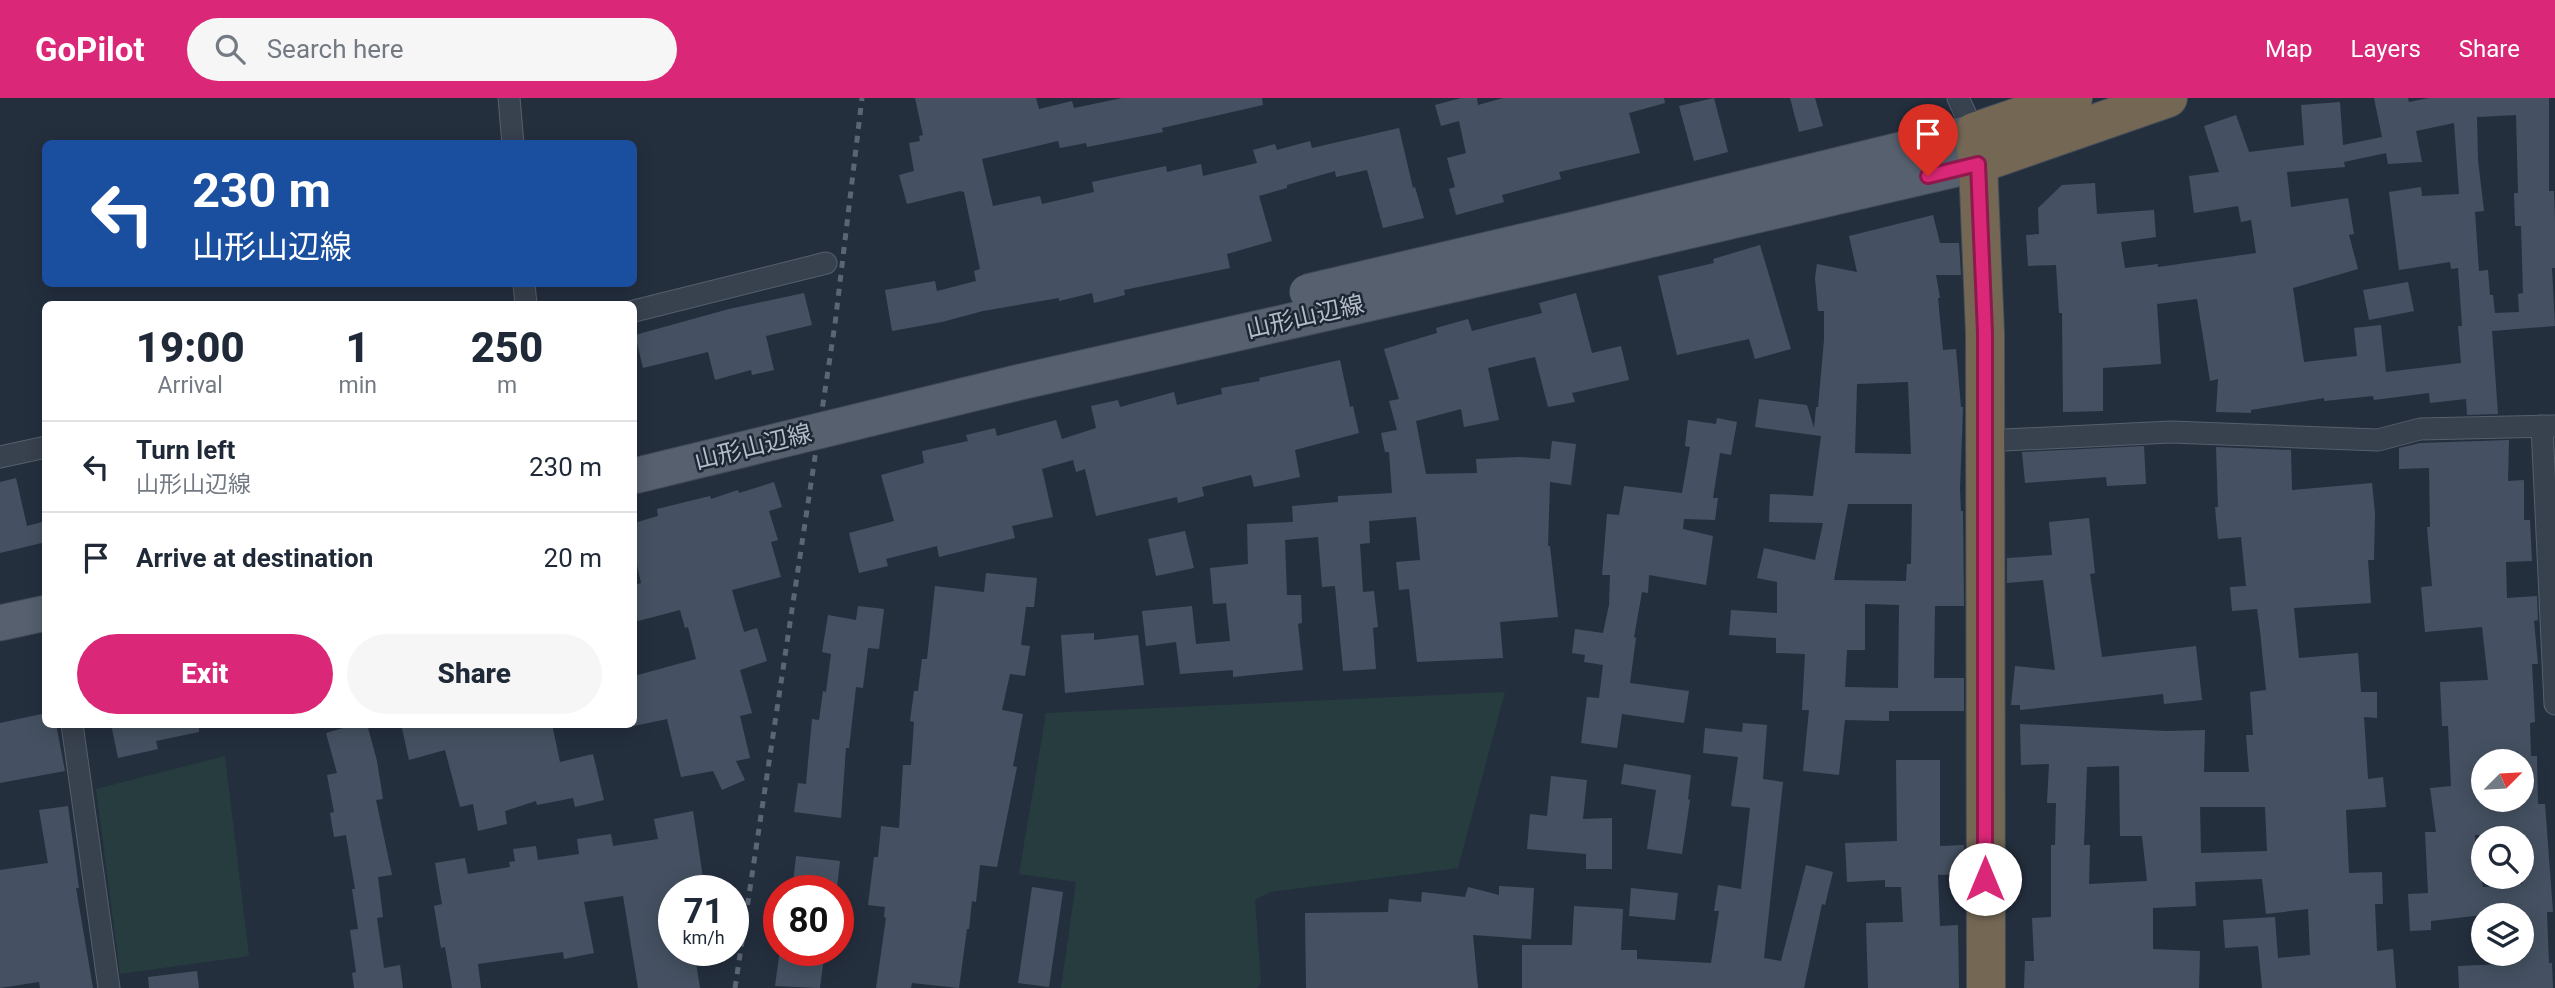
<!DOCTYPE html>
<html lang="en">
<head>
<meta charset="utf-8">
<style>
	body { margin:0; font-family:Roboto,"Noto Sans JP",sans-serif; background:#f6f6f7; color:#1f2937; height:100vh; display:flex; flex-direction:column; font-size:26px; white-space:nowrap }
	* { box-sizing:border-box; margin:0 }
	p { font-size:23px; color:#747a83 }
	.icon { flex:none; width:38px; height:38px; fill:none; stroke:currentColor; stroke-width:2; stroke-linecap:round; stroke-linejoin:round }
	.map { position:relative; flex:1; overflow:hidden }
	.sheet { position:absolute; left:42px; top:203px; width:595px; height:427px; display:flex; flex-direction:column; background:#fff; border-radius:10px; box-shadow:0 4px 18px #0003 }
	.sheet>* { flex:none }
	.banner { position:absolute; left:42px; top:42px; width:595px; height:147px; border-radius:10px; box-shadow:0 4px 18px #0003; background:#1a4fa0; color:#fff; overflow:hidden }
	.needle { width:46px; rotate:66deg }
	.controls { position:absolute; left:2471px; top:651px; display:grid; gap:14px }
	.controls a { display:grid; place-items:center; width:63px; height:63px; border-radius:50%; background:#fff; box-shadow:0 4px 18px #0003; font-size:35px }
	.speed { position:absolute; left:658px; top:777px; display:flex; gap:14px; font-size:35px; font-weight:700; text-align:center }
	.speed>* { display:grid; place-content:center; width:91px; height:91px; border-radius:50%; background:#fff; box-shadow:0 4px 18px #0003; line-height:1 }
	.speed small { font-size:18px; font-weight:400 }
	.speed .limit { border:10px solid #d22; background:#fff; color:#111 }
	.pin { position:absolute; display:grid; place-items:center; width:60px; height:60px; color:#fff; margin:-72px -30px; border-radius:50% 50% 50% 0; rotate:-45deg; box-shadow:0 0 7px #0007 }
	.pin .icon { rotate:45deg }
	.me { position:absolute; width:77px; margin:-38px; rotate:0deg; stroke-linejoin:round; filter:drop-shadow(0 0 5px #0008) }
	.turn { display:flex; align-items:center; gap:24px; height:147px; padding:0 35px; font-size:32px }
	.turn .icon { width:91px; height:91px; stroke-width:2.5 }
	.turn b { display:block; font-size:49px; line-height:60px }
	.eta { display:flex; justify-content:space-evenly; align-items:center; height:119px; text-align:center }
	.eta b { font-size:42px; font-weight:800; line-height:49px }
	.action { display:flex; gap:14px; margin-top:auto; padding:14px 35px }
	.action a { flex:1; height:80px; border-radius:42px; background:#db2777; color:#fff; font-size:28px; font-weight:800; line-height:80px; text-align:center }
	.action a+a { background:#f6f6f7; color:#1f2937 }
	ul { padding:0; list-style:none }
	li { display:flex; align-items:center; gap:21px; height:91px; padding:0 35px; border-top:2px solid #e0e1e3 }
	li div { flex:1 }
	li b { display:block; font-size:26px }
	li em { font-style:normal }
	header { display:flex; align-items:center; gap:42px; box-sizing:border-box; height:98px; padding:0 35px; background:#db2777; color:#fff }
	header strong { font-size:33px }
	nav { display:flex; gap:38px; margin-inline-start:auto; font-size:24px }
	.search { width:490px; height:63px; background:#f6f6f7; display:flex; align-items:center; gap:18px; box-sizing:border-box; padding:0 24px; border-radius:38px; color:#747a83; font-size:26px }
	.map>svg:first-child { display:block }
	.green { fill:#263c3f }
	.building { fill:#455162; fill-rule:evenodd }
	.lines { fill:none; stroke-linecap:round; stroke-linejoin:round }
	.street-casing { stroke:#565f6c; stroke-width:23 }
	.primary-casing { stroke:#414a57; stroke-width:37 }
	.highway-casing { stroke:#434c59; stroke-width:40 }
	.street { stroke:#38414e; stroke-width:21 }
	.primary { stroke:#56606e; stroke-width:35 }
	.highway { stroke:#746855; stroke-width:38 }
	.rail { stroke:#5a6575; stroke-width:5; stroke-dasharray:7 7; stroke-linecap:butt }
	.primary-bridge-casing { stroke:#414a57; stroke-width:37; stroke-linecap:butt }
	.primary-bridge { stroke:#56606e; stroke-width:35 }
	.route-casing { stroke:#8e194d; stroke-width:18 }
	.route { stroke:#db2777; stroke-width:12 }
	.labels { text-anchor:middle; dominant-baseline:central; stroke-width:5; stroke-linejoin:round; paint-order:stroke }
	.street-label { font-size:24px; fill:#b4bcc9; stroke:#1d2633 }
</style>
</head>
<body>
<header>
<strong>GoPilot</strong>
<div class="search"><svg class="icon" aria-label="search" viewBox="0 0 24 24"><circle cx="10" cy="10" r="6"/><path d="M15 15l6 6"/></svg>Search here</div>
<nav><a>Map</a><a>Layers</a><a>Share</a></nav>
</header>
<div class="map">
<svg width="2555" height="890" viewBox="0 0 2555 890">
	<rect width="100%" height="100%" fill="#242f3e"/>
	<g class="green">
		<polygon points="1505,594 1458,770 1270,794 1255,802 1261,885 1257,890 1061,890 1076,784 1019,776 1046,615"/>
		<polygon points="225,658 249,858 120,876 96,691"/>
	</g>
	<g class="building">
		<polygon points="915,0 1036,0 1039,11 1072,3 1074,10 1122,0 1262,0 1263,7 1162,30 1163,34 1087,49 1086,45 1060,50 1058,43 982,61 993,108 1040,98 1042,106 1094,94 1092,84 1166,68 1167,74 1201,66 1203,78 1257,65 1253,52 1275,46 1277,52 1310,43 1312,50 1399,30 1413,90 1415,89 1424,120 1383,130 1367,72 1336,79 1335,73 1287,87 1287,90 1259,98 1272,143 1227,156 1230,170 1124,192 1125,197 1094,205 1092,195 1059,203 1059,200 983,213 942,224 892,233 885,192 935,183 937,193 976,183 974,173 980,171 964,94 960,93 907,106 899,77 914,73 909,45 920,43 919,38 923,37"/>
		<polygon points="1461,0 1477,0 1478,7 1503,0 1664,0 1665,5 1629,15 1640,55 1559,74 1561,81 1502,97 1504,104 1456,117 1449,91 1455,89 1447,60 1466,55 1459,23 1441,28 1435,7"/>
		<polygon points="1714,0 1728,54 1694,63 1679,8"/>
		<polygon points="1790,0 1815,0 1823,28 1799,34"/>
		<path d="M2374 0H2408L2409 4 2429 0H2549V93H2554L2555 123V170H2552L2555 228 2492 233 2498 316 2467 317 2466 301 2430 305 2429 295 2374 302 2373 298 2324 303V300L2251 312V315L2216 314 2218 281 2210 283 2197 201 2157 206 2161 266 2103 270V313L2063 314 2062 215H2059L2056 167 2028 168 2026 137 2039 136 2038 110 2062 87 2095 85 2097 116 2154 112 2156 139 2121 144 2125 170 2158 166V169L2256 155 2251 122 2241 124 2238 108 2194 115 2189 78 2219 74 2204 28 2236 17 2249 54 2304 47 2301 7 2340 4 2343 47 2382 39ZM2516 17 2518 95H2514L2515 128H2521L2523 195 2518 196 2519 214 2495 215 2493 197H2490L2488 172 2479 173 2475 114 2484 113 2478 62 2477 19ZM2454 25 2459 96 2422 98 2421 89 2389 94 2399 172 2450 164 2451 171 2458 170 2462 228H2458L2461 265 2386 274 2381 227 2354 230 2357 258 2304 264 2293 190 2358 171 2349 137 2354 136 2348 100 2291 109 2287 74 2345 69 2344 64 2386 55 2388 66 2422 64 2416 33Z"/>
		<path d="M1933 117 1940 145H1959L1961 177H1936L1940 200H1938L1943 252 1956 251 1961 309H1963L1960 391 1961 413H1963L1964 508H1935L1934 580H1964V613H1889V623L1845 622 1839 677 1803 673 1809 612H1802L1805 556 1776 555V540L1729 537 1731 512 1777 515V484L1757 480 1764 450 1815 462 1823 425 1769 424 1770 396 1813 398 1821 338 1755 329 1759 301 1807 307 1814 330 1816 309H1818L1824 242V213H1818L1815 180 1817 166 1857 174 1849 138ZM1908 284 1911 356 1855 355 1857 286ZM1848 406H1912L1911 466H1907L1906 483 1834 482ZM1865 506 1899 507 1898 590 1845 589 1847 552H1865Z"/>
		<polygon points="1760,147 1791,251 1755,261 1749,241 1677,257 1658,178 1714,165 1713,161"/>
		<polygon points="2408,184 2414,213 2369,222 2363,192"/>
		<polygon points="804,195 812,227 766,238 774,272 752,277 751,272 715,282 708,254 643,270 635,237 729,211"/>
		<polygon points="1576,195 1592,255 1621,248 1629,282 1572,295 1575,304 1548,309 1535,259 1488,270 1499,322 1464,329 1461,311 1416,323 1426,376 1477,375 1476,361 1519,359 1550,361 1552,343 1576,346 1571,387 1550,384 1548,448 1550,448 1558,519 1500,524 1503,560 1417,564 1409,491 1399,492 1396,464 1420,462 1416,419 1369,423 1370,445 1360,446 1363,494 1374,493 1378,529 1373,530 1376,571 1343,573 1335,488 1322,489 1318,439 1285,442 1287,497 1301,497 1302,525 1298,526 1303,572 1233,579 1233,572 1180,576 1176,544 1146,548 1142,513 1192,508 1196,546 1230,543 1226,505 1213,506 1210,470 1248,466 1247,426 1293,424 1292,408 1338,404 1338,398 1392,395 1389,354 1385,354 1381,335 1397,332 1389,303 1399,301 1384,251 1437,235 1436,230 1468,221 1472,233 1542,215 1539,205"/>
		<polygon points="1340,262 1350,309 1353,308 1359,335 1295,352 1300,379 1254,389 1251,377 1202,389 1204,398 1178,405 1177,399 1096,418 1085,371 1076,374 1073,362 1042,371 1053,419 1012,428 1015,440 939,459 937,448 886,461 888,468 859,475 849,435 894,423 881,377 924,365 922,353 968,343 966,337 995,330 997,338 1056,322 1062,341 1096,330 1091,308 1118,302 1120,309 1174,294 1177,307 1222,296 1221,290 1260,283 1259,280"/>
		<polygon points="1717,320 1737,324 1731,357 1720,355 1713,400 1718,400 1715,422 1684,421 1683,431 1713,438 1706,487 1649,477 1648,495 1642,494 1634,539 1636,540 1630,585 1689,593 1684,625 1622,616 1617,650 1581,645 1587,599 1599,600 1603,567 1584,564 1585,557 1572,555 1575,531 1603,535 1609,507 1610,477 1602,477 1607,416 1619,417 1624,388 1682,395 1690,349 1685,348 1688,322 1716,326"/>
		<path d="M2509 342 2508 383 2524 382V422H2530L2532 463 2506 464 2507 500 2537 498 2538 522 2534 523 2538 566H2532L2535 624 2530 625 2531 658H2537L2538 706H2545L2553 814H2547L2549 865H2552L2553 890H2459L2458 868 2503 866V856H2522V817H2483L2431 823V832L2410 833 2408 796 2428 795 2425 734H2436L2430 690 2451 688 2448 628H2442L2440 584 2488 582 2482 529 2425 534 2421 489 2432 488 2427 429H2430L2429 370 2399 371V350L2420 345ZM2522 661V702H2483V662ZM2522 736V786L2483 789 2481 777H2477L2475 737Z"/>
		<polygon points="2144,348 2146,386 2107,388 2106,379 2025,385 2022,354"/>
		<path d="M2216 349 2291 352 2292 392 2372 385 2375 415 2374 462H2368L2371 505 2294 510 2299 560 2358 555 2361 594H2377V620L2364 619 2368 681 2383 679 2386 709 2346 712 2349 775 2382 774 2383 806H2375L2377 853 2393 851 2396 890H2262L2258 848 2225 850 2223 822 2275 819 2278 860 2310 857 2308 811 2266 816 2262 781 2195 784 2196 808 2153 810V851L2200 853 2199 890H2024L2025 863H2034L2032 820 2051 819V747H2055L2056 705H2047L2049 666 2021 667 2020 626 2167 633 2205 632 2204 674H2249L2246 637H2253L2250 594 2266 592 2260 533 2257 511 2232 513 2230 489 2246 488 2241 439 2218 441 2215 409H2218ZM2119 668 2120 738H2142L2147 783 2089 786 2090 747H2084L2087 669ZM2200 709H2265L2267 753 2201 755Z"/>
		<polygon points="16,380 27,428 46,423 46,444 0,455 0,384"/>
		<polygon points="774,384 782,409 769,413 778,442 771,444 781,479 732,492 744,534 757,530 767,563 740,572 752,615 740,618 750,660 736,663 745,682 722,692 713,673 681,679 667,621 634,628 634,578 696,561 688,529 685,530 680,512 634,524 634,487 641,485 634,454 634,425 658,418 657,411 710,398 711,401 738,392 739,395"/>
		<polygon points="2089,420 2095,475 2090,476 2102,559 2196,548 2202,602 2164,606 2163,596 2020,612 2020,607 2011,607 2015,568 2055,572 2043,482 2007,485 2007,460 2052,457 2049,424"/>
		<polygon points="1185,433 1194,470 1156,478 1148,441"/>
		<polygon points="986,475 1037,480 1034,509 1026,509 1021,547 1030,548 1025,578 1010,576 1002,612 1023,616 1013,668 1017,669 997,769 980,767 976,804 972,803 969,831 967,831 959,890 912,885 911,890 876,890 886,820 884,819 885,809 868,807 874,759 878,759 881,728 899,730 903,667 911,667 914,624 910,623 914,593 918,593 922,561 927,561 935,488 984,494"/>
		<polygon points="858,508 884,511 879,551 868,550 863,590 856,589 849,650 846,650 841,720 794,714 798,685 806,686 812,621 819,622 823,593 826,594 831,556 822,554 828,517 856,522"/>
		<polygon points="1094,535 1094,542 1138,537 1144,587 1065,595 1061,537"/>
		<polygon points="46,615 46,626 56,626 65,673 0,685 0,625"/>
		<polygon points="1743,625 1767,627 1763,681 1783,684 1764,860 1781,863 1806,767 1833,774 1825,807 1822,806 1804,890 1522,890 1522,847 1572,847 1574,808 1623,811 1621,852 1637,852 1637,861 1711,865 1719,813 1714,813 1718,787 1741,791 1750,710 1731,708 1738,659 1703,655 1705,630 1742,634"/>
		<polygon points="111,626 199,626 199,634 156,643 158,651 118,660"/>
		<polygon points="357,626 367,626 377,663 383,701 376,702 392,777 378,779 383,819 377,820 384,870 400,867 403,890 354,890 352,875 356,874 350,832 358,831 352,791 355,791 346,737 334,739 330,715 334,714 327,677 337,675 326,635"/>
		<polygon points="401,626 552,626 560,664 593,656 604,702 575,709 573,700 537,707 536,703 505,713 507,726 478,733 473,706 460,709 445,652 409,662"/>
		<polygon points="1896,662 1940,662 1940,748 1964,747 1964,776 1938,777 1940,828 1958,827 1959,890 1868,890 1866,825 1903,824 1901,789 1885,789 1885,782 1847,784 1845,745 1897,743"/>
		<polygon points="1624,666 1691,677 1688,701 1690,702 1682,756 1647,751 1656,692 1621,686"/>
		<polygon points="1551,678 1587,682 1583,721 1612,720 1612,771 1586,771 1586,756 1527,751 1530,716 1547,718"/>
		<polygon points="68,708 79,790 76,790 93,890 40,890 39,884 0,890 0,772 48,765 39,712"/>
		<polygon points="693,713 705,793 674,793 674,852 694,852 700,890 638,890 623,798 584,804 594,855 564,861 563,854 478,866 481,890 452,890 445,849 441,850 434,808 442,806 435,765 465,760 468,776 510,769 509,764 515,763 513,751 536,748 538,762 579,756 577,741 611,736 613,748 658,741 654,721"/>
		<polygon points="796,758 840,763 837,789 832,788 832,793 792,793"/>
		<polygon points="1499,788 1534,790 1531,841 1473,837 1478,890 1306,890 1305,815 1388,814 1389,801 1421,804 1422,794 1465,799 1468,789 1499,797"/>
		<polygon points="1032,789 1063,794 1049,889 1018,885"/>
		<polygon points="1631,790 1678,795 1675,822 1629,818"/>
		<polygon points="780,852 825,852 820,890 775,888"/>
		<polygon points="197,873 199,890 149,890 148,879"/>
	</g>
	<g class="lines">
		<g class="street-casing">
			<g id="street">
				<polyline points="509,0 513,46"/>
				<polyline points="1958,0 1974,34"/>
				<polyline points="524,186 526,206"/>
				<polyline points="634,213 826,165"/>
				<polyline points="2542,328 2555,606"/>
				<polyline points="1984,343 2171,334 2378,342 2420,331 2555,328"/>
				<polyline points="0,359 46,349"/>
				<polyline points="72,626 109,890"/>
			</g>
		</g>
		<g class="primary-casing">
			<g id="primary">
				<polyline points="1585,129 1974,34"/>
				<polyline points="1597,154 1978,66"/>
				<polyline points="0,525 46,515"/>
			</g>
		</g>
		<g class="highway-casing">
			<g id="highway">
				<polyline points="1978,66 2168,0"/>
				<polyline points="1986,890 1985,235 1978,66 1974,34 2073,0"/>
			</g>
		</g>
		<use href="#street" class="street"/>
		<use href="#primary" class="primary"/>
		<use href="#highway" class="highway"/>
		<polyline class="rail" points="735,890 835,226 862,0"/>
		<g class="primary-bridge-casing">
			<g id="primary-bridge">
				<polyline points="1307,194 1585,129"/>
				<polyline points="634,378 1020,284 1597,154"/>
			</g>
		</g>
		<use href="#primary-bridge" class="primary-bridge"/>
	</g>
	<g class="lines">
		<g class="route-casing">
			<polyline id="route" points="1928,78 1978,66 1985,235 1985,781"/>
		</g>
		<use href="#route" class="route"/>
	</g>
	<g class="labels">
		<g class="street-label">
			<text transform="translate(1305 219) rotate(-13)">山形山辺線</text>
			<text transform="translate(753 349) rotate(-14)">山形山辺線</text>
		</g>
	</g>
</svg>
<div class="controls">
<a><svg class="needle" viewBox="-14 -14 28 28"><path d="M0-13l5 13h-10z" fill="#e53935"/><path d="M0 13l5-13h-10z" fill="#747a83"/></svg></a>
<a><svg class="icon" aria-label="search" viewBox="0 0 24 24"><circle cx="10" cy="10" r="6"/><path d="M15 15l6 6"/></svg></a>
<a><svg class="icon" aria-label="layers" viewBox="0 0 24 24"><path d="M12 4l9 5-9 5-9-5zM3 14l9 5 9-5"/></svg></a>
</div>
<div class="speed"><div>71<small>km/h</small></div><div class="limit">80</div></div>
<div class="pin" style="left:1928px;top:78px;background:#d93025"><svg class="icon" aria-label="arrive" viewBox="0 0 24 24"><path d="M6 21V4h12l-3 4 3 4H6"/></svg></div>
<svg class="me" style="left:1985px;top:781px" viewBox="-20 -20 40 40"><circle r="19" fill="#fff"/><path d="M0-13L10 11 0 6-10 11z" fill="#db2777"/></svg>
<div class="banner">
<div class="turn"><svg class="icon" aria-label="left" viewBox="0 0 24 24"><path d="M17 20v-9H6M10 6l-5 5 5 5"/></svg><div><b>230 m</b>山形山辺線</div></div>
</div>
<section class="sheet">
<div class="eta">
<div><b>19:00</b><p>Arrival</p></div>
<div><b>1</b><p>min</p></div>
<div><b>250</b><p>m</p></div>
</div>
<ul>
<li><svg class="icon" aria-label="left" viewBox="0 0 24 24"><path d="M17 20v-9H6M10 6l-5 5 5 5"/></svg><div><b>Turn left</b><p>山形山辺線</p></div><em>230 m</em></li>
<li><svg class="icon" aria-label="arrive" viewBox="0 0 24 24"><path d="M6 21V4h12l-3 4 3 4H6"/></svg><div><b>Arrive at destination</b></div><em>20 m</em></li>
</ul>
<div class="action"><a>Exit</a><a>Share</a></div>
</section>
</div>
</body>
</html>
